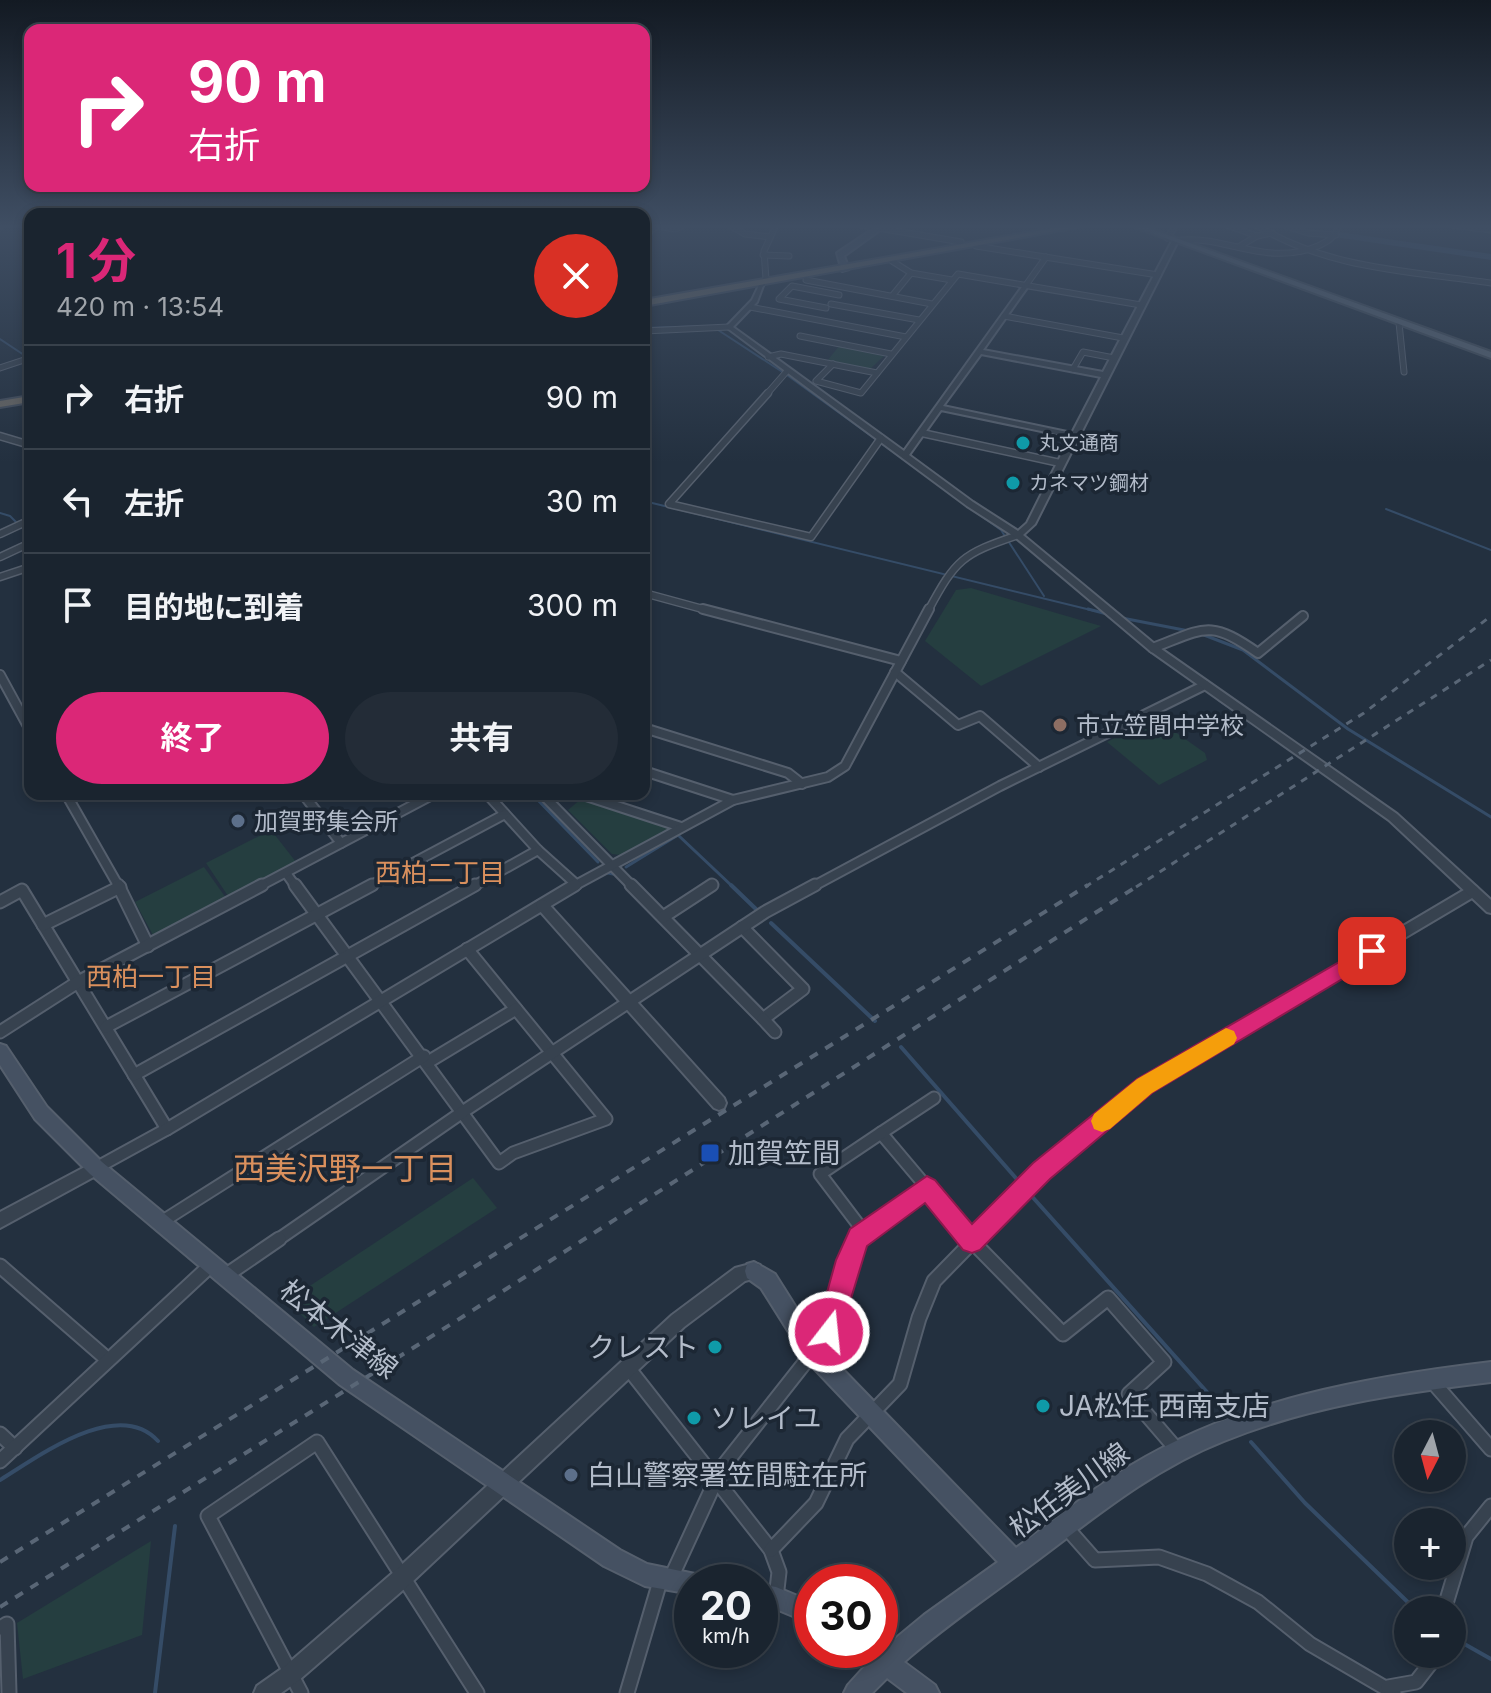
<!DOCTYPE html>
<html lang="ja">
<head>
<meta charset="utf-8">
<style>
	body { margin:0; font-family:Inter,"Noto Sans JP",sans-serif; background:#232c37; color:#f1f3f6; height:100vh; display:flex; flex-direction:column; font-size:30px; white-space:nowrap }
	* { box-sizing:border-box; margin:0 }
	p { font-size:26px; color:#9fa4aa }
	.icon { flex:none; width:44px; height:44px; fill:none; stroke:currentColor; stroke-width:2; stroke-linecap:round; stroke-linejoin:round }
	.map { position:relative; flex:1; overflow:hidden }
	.panel { position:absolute; left:24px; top:208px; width:626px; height:592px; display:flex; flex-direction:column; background:#1a242f; border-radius:16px; box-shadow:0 4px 12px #0003,0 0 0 2px #38414b }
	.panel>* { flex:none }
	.guide { position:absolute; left:24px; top:24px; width:626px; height:168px; border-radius:16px; box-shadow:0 4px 12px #0003,0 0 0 2px #38414b; background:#db2777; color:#fff; overflow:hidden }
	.needle { width:52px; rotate:186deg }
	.controls { position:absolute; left:1394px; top:1420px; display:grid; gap:16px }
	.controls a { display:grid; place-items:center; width:72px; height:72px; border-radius:50%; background:#1a242f; box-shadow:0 4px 12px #0003,0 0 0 2px #38414b; font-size:40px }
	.speed { position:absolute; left:674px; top:1564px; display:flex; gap:16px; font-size:40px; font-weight:700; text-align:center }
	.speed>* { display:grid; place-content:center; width:104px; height:104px; border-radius:50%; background:#1a242f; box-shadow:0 4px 12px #0003,0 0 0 2px #38414b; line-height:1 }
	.speed small { font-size:20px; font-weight:400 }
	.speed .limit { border:12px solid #d22; background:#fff; color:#111 }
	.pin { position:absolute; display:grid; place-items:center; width:68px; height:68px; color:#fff; margin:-34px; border-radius:16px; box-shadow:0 4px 12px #0006 }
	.me { position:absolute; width:88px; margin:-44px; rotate:16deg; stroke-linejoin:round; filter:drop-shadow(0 0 6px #0008) }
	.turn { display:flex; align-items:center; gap:28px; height:168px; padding:0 32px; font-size:36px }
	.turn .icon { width:104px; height:104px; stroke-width:2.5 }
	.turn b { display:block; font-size:56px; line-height:68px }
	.round { display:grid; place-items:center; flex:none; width:84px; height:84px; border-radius:42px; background:#232c37 }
	.headline { display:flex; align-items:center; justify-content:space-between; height:136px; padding:0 32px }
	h1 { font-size:48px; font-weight:700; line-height:60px; color:#db2777 }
	.cta { display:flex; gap:16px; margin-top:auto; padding:16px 32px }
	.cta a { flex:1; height:92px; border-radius:48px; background:#db2777; color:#fff; font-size:32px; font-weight:700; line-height:92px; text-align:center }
	.cta a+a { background:#232c37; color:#f1f3f6 }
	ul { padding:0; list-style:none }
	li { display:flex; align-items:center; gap:24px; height:104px; padding:0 32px; border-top:2px solid #38414b }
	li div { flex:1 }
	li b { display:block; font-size:30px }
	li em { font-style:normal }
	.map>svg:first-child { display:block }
	.green { fill:#253e40 }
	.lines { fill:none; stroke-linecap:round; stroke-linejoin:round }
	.stream-far2 { stroke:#354c67; stroke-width:2 }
	.stream-far1 { stroke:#354c67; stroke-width:3 }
	.stream { stroke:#354c67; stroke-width:4 }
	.river { fill:#354c67; fill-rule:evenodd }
	.minor-far4-casing { stroke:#555f6d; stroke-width:7 }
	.minor-far3-casing { stroke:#555f6d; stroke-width:9 }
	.minor-far2-casing { stroke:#555f6d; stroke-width:12 }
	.minor-far1-casing { stroke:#555f6d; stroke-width:15 }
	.minor-casing { stroke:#555f6d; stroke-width:17 }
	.tertiary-casing { stroke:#555f6d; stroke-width:4 }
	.secondary-casing { stroke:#555f6d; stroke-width:4 }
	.primary-casing { stroke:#404b58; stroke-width:4 }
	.trunk-casing { stroke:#424c5a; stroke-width:4 }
	.minor-far4 { stroke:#37424f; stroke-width:5 }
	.minor-far3 { stroke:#37424f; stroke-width:6 }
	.minor-far2 { stroke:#37424f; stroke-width:8 }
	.minor-far1 { stroke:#37424f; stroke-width:11 }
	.minor { stroke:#37424f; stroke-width:13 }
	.tertiary { fill:#37424f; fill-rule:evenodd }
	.secondary { fill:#455162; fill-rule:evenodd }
	.primary { fill:#55616f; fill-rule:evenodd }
	.trunk { fill:#656461; fill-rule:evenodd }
	.rail-far1 { stroke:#596676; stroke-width:3; stroke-dasharray:7 7; stroke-linecap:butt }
	.rail { stroke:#596676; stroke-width:4; stroke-dasharray:9 9; stroke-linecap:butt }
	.route { fill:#db2777; stroke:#8e194d; stroke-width:2 }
	.slow { fill:#f59e0b }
	.culture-dot { fill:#0f9aa8; stroke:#1c2734; stroke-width:3 }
	.education-dot { fill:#8d6e63; stroke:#1c2734; stroke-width:3 }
	.service-dot { fill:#5c6f8a; stroke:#1c2734; stroke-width:3 }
	.transit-dot { fill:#1a4fb4; stroke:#1c2734; stroke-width:3 }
	.labels { text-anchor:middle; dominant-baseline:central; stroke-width:7; stroke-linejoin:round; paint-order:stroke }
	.far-poi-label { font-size:20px; fill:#b3bcca; stroke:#1c2734; text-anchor:start }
	.poi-label { font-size:24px; fill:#b3bcca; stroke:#1c2734; text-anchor:start }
	.neighbourhood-label { font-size:26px; fill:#da905d; stroke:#1c2734 }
	.near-poi-label { font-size:28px; fill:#b3bcca; stroke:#1c2734; text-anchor:start }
	.near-street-label { font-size:28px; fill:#b3bcca; stroke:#1c2734 }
	.near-neighbourhood-label { font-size:32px; fill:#da905d; stroke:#1c2734 }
</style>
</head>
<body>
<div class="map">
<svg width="1491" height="1693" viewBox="0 0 1491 1693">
	<rect width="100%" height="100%" fill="#23303f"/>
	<g class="green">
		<polygon points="840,345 883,354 885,355 870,369 827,361"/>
		<polygon points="971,588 1101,626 981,686 925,641 956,590"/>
		<polygon points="1154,717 1205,753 1207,760 1159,785 1107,742"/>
		<polygon points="581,799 667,826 667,829 621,855 612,854 568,810"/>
		<polygon points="271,830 296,862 228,896 206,863"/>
		<polygon points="204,867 226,898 154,937 135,902"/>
		<polygon points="473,1178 497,1208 314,1327 287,1301"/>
		<polygon points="151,1541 142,1635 23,1679 17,1623"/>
	</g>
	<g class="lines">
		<g class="stream-far2">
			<polyline points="644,328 708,326"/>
			<polyline points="715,328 787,375 954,496"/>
			<polyline points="0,339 27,357"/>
			<polyline points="644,501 1095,611"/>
			<polyline points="1386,509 1491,550"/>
			<polyline points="973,510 1001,530 1044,596"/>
			<polyline points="0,513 10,516 30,536"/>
		</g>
		<g class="stream-far1">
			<polyline points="1088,609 1107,614"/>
			<polyline points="1122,618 1189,631"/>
			<polyline points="1204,635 1243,650 1348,729 1491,817"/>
			<polyline points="1219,700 1252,723"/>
			<polyline points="532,794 598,862"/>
			<polyline points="626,867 678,835 733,887"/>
			<polyline points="608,873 613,874"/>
		</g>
		<g class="stream">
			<polyline points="731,885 758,911"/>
			<polyline points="771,923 875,1021"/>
			<polyline points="901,1047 1021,1184"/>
			<polyline points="1028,1192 1223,1410"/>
			<polyline points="1251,1442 1305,1503 1416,1610"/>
			<path d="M0 1480C39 1456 118 1397 158 1441"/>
			<polyline points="1452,1637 1491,1659"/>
			<polyline points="155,1693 175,1526"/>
		</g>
		<polygon class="river" points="1339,232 1491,254 1491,260 1335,237 1335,233"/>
		<g class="minor-far4-casing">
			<g id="minor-far4">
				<polyline points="729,225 745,234 770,237"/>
				<polyline points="861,225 961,242"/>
				<polyline points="1037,225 1047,228"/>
				<polyline points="1227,225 1257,236"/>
				<path d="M1256 225C1327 269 1410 271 1491 283"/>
				<polyline points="1283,225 1308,233 1336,235"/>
				<polyline points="1452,225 1491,230"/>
				<polyline points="656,226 676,229 683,225"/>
				<polyline points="644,236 658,225"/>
				<polyline points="1167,238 1176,225"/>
				<path d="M1175 241C1223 233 1265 268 1318 246 1329 241 1335 237 1339 225"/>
				<polyline points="976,246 1158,275"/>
				<polyline points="1240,246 1257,236 1272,233"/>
				<polyline points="763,255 789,256"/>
				<polyline points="892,261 911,273 952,280"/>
				<polyline points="806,280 932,304"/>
				<polyline points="762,284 766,279 764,251 776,225"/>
				<polyline points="1026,285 1046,257"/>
				<polyline points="892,296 911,273"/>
				<polyline points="831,304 919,320"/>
				<polyline points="750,307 906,337"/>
				<polyline points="826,308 779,299 792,286 839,295"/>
				<polyline points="1004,316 1123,338"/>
				<polyline points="1399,323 1404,372"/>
				<polyline points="644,331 729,327"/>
				<polyline points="800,336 891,354"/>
				<polyline points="768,357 781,354 877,373"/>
				<polyline points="833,364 816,381 861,393 958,274 1141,305"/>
				<polyline points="0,368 30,358"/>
				<polyline points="1073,369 1083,352 1114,358"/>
				<polyline points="766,395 787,371"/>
			</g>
		</g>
		<g class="minor-far3-casing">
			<g id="minor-far3">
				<polyline points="768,393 669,504 811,537 881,438"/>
				<polyline points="922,433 1060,463"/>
				<polyline points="0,436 30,445"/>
				<polyline points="0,534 30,520"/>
				<polyline points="0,557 30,543"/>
				<polyline points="0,577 30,567"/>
				<polyline points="644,593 710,611"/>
				<path d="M928 611C956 559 962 554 1018 535"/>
			</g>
		</g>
		<g class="minor-far2-casing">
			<g id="minor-far2">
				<polyline points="703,609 901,661"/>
				<path d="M1153 648C1205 628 1209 619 1258 653L1303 616"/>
				<polyline points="895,672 958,725 980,716 1039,767"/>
				<polyline points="0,675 30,730"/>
				<polyline points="644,728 788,773 802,784"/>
				<polyline points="644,771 733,800"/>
				<polyline points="66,794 119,887"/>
				<polyline points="303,794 341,843"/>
				<polyline points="487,794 538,850 577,885"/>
				<polyline points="542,794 633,887"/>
				<polyline points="580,794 681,827"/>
				<polyline points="286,873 296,887"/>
				<polyline points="258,887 434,794"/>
				<polyline points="368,887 505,814"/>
				<polyline points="472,887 538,850"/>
				<polyline points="572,887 733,800 828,777 845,766 929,609"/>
				<polyline points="709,887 712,885"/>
				<polyline points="812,887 1000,786 1205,685"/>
			</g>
		</g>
		<g class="minor-far1-casing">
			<g id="minor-far1">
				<polyline points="118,885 148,946"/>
				<polyline points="295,885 499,1163 513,1153 606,1119 467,949"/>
				<polyline points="631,885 763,1019 803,989 742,927"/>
				<polyline points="0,902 22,890 167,1129"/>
				<polyline points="663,917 712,885"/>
				<polyline points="43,925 120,887"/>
				<polyline points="763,1019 775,1032"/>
				<polyline points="106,1027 372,885"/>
				<polyline points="0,1032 78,982 262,885"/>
				<polyline points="428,1062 516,1009"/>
				<polyline points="134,1075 475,885"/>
				<polyline points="934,1098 881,1133 972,1241"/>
				<polyline points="881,1133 820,1174 864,1232 927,1188"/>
				<polyline points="96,1168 167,1129 575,885"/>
				<polyline points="163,1221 424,1056"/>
				<polyline points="276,1241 464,1111 765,912 815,885"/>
				<polyline points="859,1241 864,1232"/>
				<polyline points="973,1241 1042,1171 1144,1086 1473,891"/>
			</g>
		</g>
		<g class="minor-casing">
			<g id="minor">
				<polyline points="970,1239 1063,1334 1108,1298 1164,1362 1129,1394 1178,1451"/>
				<polyline points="0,1266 107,1359"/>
				<polyline points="225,1276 279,1239"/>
				<polyline points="629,1369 771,1550 779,1572 776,1598"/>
				<polyline points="1432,1381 1491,1449"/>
				<polyline points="0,1434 15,1448"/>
				<polyline points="0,1461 211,1265"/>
				<polyline points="1065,1526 1095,1560 1159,1557 1207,1574 1258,1602 1310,1644 1394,1693"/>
				<polyline points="771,1550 816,1503 847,1439 900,1384 919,1318 934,1281 975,1239"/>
				<polyline points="670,1580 721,1469 829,1332 848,1260 860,1239"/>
				<polyline points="1444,1610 1466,1537 1491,1506"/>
				<polyline points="0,1628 7,1624 9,1693"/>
				<polyline points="1388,1687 1416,1682 1430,1664 1432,1654"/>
				<polyline points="301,1693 208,1516 317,1442 477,1693"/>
				<polyline points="627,1693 661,1578"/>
			</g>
		</g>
		<g class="tertiary-casing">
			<g id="tertiary">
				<polygon points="0,225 5,225 0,228"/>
				<path d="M1175 239 1178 241 1035 524 1023 535 1157 646 1397 814 1491 900V913L1487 912 1389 820 1149 650 1015 537 967 506 726 327 752 300 760 283H764L757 302 733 327 904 451 1024 284 1029 285 983 350 1103 372 1172 241ZM981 354 1101 377 1072 433 943 406ZM941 410 1070 437 1027 523 1018 531 973 502 909 455Z"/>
				<polygon points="542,900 546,901 724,1098 726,1103 724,1108 719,1110 714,1108 538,909 536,905 538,901"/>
				<polygon points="96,1161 101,1163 104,1168 101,1173 0,1228 0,1212"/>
				<polygon points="754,1263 760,1265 762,1271 760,1277 745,1281 684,1327 410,1584 298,1681 281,1693 254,1693 257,1686 284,1667 396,1570 672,1315 735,1268"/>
			</g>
		</g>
		<g class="secondary-casing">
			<g id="secondary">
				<polygon points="879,225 887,225 844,256 849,269 842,271 837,253"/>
				<polygon points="0,1044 6,1046 47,1107 102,1162 353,1370 620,1550 647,1564 700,1575 703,1582 692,1582 692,1594 645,1586 604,1566 339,1384 90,1174 35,1119 0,1065"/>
				<path d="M754 1262 775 1274 821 1347 1016 1548C1054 1521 1090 1490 1130 1466 1240 1399 1366 1377 1491 1362V1382C1400 1393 1309 1406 1224 1441 1153 1469 1095 1517 1035 1562 991 1595 945 1626 904 1662L935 1685 939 1693H907L887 1678 872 1693H844L848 1685 867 1664 860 1658 856 1650H880V1645L884 1648 924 1615 998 1562 807 1361 761 1288 747 1278 745 1271 747 1264Z"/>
				<polygon points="760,1584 776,1587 812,1602 812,1624 776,1609 760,1606"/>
			</g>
		</g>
		<g class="primary-casing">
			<polygon id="primary" points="1130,225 1140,225 1491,352 1491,358"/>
		</g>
		<g class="trunk-casing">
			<g id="trunk">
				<polygon points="1071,225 1089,225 644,306 644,300"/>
				<polygon points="30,396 30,402 0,407 0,401"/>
			</g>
		</g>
		<use href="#minor-far4" class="minor-far4"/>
		<use href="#minor-far3" class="minor-far3"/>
		<use href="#minor-far2" class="minor-far2"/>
		<use href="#minor-far1" class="minor-far1"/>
		<use href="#minor" class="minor"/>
		<use href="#tertiary" class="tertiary"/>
		<use href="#secondary" class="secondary"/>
		<use href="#primary" class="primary"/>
		<use href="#trunk" class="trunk"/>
		<g class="rail-far1">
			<polyline points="1085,887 1364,713 1491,616"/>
			<polyline points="1136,887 1491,660"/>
		</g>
		<g class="rail">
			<polyline points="0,1562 1088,885"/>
			<polyline points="0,1607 456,1321 1139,885"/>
		</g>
	</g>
	<linearGradient id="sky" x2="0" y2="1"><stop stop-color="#131a23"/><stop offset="0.49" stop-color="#3f4e63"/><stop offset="1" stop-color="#3f4e63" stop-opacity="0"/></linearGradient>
	<rect width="1491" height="462" fill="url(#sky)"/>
	<polygon class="route" points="1372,943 1379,945 1382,951 1379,957 1152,1093 1050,1179 980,1250 972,1253 963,1250 925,1203 867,1246 838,1341 829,1345 820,1341 816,1332 836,1260 850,1229 927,1176 935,1180 972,1224 1033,1163 1137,1079"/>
	<polygon class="slow" points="1226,1028 1234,1031 1237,1038 1234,1044 1152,1093 1110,1129 1102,1132 1094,1129 1091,1121 1094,1114 1137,1079"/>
	<g class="culture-dot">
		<circle cx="1023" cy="443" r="8"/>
		<circle cx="1013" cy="483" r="8"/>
		<circle cx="715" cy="1347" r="8"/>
		<circle cx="1043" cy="1406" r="8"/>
		<circle cx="694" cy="1418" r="8"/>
	</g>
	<circle class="education-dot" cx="1060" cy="725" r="8"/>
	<g class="service-dot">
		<circle cx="238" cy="821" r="8"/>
		<circle cx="571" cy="1475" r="8"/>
	</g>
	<rect class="transit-dot" x="700" y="1143" width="20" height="20" rx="4"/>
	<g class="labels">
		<g class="far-poi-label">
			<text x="1039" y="443">丸文通商</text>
			<text x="1029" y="483">カネマツ鋼材</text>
		</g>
		<g class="poi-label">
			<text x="1076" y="725">市立笠間中学校</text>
			<text x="254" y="821">加賀野集会所</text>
		</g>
		<g class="neighbourhood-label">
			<text x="440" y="872">西柏二丁目</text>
			<text x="151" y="976">西柏一丁目</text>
		</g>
		<g class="near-poi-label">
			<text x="728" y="1153">加賀笠間</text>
			<text x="699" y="1347" text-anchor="end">クレスト</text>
			<text x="1059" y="1406">JA松任 西南支店</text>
			<text x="710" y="1418">ソレイユ</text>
			<text x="587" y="1475">白山警察署笠間駐在所</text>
		</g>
		<g class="near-street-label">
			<text transform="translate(339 1329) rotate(38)">松本木津線</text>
			<text transform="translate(1069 1490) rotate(-36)">松任美川線</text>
		</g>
		<g class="near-neighbourhood-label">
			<text x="345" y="1168">西美沢野一丁目</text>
		</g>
	</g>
</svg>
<div class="controls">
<a><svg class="needle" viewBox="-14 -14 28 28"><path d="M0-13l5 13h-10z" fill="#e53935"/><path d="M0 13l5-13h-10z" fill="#9fa4aa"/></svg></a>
<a>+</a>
<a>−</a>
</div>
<div class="speed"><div>20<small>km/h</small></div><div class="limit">30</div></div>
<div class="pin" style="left:1372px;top:951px;background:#d93025"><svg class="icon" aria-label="arrive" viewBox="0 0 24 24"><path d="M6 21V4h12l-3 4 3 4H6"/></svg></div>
<svg class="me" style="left:829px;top:1332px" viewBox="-20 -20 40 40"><circle r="17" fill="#db2777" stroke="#fff" stroke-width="3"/><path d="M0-11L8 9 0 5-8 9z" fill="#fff"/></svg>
<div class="guide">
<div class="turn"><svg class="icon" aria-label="right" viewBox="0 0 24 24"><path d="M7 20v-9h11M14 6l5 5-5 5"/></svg><div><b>90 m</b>右折</div></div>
</div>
<section class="panel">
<div class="headline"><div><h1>1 分</h1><p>420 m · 13:54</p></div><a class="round" style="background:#d93025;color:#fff"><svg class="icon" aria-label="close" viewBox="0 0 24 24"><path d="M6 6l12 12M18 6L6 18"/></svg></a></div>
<ul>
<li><svg class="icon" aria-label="right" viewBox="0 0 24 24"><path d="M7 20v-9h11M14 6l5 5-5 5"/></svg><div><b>右折</b></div><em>90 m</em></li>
<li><svg class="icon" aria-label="left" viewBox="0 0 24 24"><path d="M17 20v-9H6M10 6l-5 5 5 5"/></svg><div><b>左折</b></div><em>30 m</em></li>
<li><svg class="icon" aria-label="arrive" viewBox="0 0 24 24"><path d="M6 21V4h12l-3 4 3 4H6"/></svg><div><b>目的地に到着</b></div><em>300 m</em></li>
</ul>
<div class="cta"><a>終了</a><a>共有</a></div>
</section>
</div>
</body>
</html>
